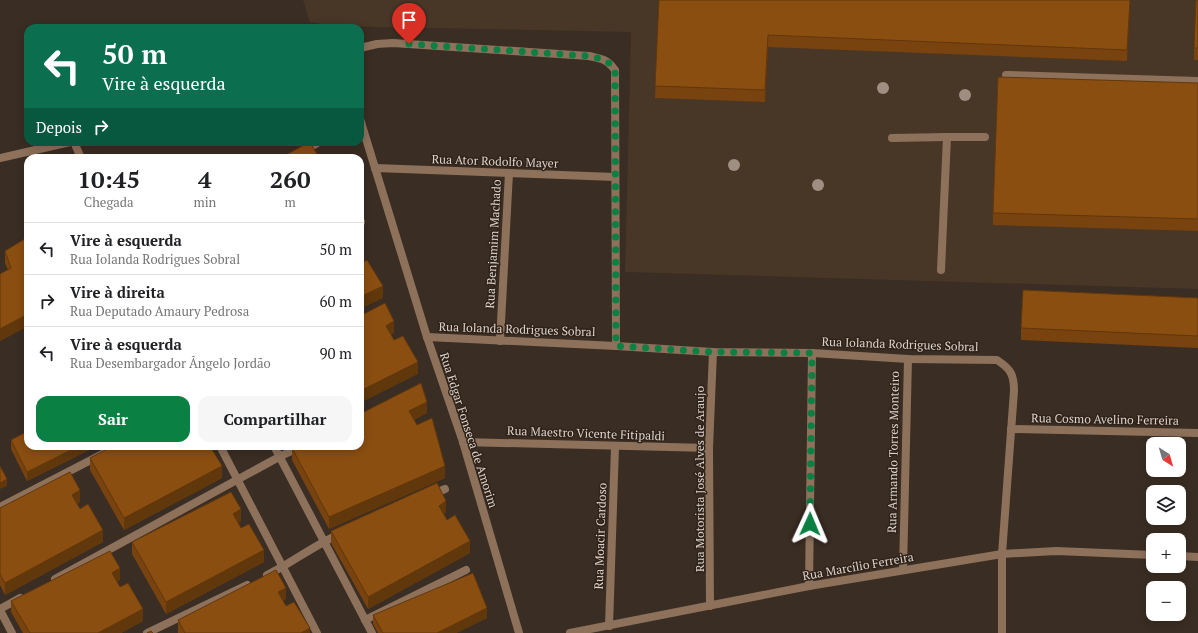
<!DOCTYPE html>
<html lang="pt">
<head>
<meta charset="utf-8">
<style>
	body { margin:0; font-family:"PT Serif",serif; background:#f6f6f6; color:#202124; height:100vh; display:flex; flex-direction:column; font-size:15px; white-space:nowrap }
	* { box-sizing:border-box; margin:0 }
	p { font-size:13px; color:#757577 }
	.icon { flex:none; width:22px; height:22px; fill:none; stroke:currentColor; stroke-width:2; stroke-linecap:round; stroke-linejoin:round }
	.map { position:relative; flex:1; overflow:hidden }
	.drawer { position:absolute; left:24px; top:154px; width:340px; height:296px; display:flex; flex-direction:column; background:#fff; border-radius:12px; box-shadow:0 2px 10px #0003 }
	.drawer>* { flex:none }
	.top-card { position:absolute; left:24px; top:24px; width:340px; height:122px; border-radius:12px; box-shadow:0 2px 10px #0003; background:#0b6e4f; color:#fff; overflow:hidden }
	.needle { width:26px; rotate:143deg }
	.tools { position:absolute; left:1146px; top:437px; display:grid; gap:8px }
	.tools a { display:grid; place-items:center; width:40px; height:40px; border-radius:8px; background:#fff; box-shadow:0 2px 10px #0003; font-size:20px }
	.pin { position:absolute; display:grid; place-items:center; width:34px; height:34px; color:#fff; margin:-41px -17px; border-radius:50% 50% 50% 0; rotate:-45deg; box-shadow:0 0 4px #0007 }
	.pin .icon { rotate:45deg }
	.me { position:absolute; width:44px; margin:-22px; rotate:1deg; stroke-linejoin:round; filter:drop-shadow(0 0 3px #0008) }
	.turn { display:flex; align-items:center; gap:14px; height:84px; padding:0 12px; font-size:18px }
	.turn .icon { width:52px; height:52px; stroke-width:2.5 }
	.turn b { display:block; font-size:28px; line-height:34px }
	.then { display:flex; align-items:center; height:38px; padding:0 12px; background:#0003; gap:8px; font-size:15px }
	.eta { display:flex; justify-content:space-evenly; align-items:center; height:68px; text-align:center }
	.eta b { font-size:24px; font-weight:700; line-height:28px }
	.primary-button { display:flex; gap:8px; margin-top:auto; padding:8px 12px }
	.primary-button a { flex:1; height:46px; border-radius:12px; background:#0b8043; color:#fff; font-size:16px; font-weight:700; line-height:46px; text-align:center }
	.primary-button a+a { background:#f6f6f6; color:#202124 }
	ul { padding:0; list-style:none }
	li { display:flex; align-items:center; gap:12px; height:52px; padding:0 12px; border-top:1px solid #e0e0e0 }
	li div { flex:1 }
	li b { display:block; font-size:15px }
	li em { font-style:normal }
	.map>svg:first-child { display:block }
	.built { fill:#483627 }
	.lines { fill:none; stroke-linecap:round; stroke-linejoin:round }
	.service { stroke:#8d715b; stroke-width:8 }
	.minor { stroke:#8d715b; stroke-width:8 }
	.tree { fill:#9f8f83 }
	.wall { fill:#78430f }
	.shaded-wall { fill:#61370c }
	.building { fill:#8b4e11; stroke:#61370c }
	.route { stroke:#0b8043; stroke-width:7; stroke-dasharray:0 12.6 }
	.labels { text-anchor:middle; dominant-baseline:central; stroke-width:3; stroke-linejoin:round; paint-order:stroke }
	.street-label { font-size:12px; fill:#dcd3cd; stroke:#302319 }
</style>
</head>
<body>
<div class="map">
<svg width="1198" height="633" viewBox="0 0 1198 633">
	<rect width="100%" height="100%" fill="#3a2d23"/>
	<polygon class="built" points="303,0 1198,0 1198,289 625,272 631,32 331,26 310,22"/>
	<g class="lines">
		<g class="service">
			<polyline points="1006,75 1198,81"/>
			<polyline points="892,138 947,137"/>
			<polyline points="74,142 81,158"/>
			<polyline points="289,158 316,144"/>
			<polyline points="360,222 361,222"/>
			<polyline points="941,270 947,137 985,137"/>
			<polyline points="220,446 317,633"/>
			<polyline points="274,446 372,633"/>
			<polyline points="431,495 445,489"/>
			<polyline points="0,507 118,446"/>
			<path d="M267 575C292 563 314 545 340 534"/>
			<polyline points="55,579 279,457 302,446"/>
			<polyline points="0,609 20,598"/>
			<polyline points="0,610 12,633"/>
			<polyline points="365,620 466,570"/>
			<polyline points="147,633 247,585"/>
		</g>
		<g class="minor">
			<path d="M360 48 377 44 393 43 589 56C602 59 607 59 615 70L616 346"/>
			<polyline points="360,119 427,337 463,442 519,633"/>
			<polyline points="0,158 70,142"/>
			<polyline points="375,168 615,177"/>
			<path d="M427 337 616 346 713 352 812 353 908 359 997 360C1011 369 1014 375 1014 391L1002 554V633"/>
			<polyline points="500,341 509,173"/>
			<polyline points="1011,429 1198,433"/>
			<polyline points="463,442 709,448"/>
			<polyline points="1179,556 1198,557"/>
			<polyline points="903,570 908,359"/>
			<polyline points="809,586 812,353"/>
			<polyline points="710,606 709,448 713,352"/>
			<polyline points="609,626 615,447"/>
			<polyline points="570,633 809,586 1002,554 1056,551 1153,555"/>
		</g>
	</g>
	<g class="tree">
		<circle cx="883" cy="88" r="6"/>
		<circle cx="965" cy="95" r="6"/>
		<circle cx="734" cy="165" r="6"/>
		<circle cx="818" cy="185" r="6"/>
	</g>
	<g class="wall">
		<polygon points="659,0 1130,0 1127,61 768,47 765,102 655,98"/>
		<polygon points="1198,0 1198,60 1194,60 1194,48"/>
		<polygon points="1198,83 1198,231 993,225 993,213"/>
		<polygon points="28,237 28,326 0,341 0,274 8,270 5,263 5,251"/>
		<polygon points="1198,298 1198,348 1021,340 1021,328"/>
		<polygon points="427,413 414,420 445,478 329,529 292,460 292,448"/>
		<polygon points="11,440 28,446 97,446 27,481 11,449"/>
		<polygon points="90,458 222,478 124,530 90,470"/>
		<polygon points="80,502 77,504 80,509 103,542 5,595 0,585 0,508"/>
		<polygon points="446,512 444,514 447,520 470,553 368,609 331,543 331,531"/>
		<polygon points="241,521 238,523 241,528 264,562 166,614 132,554 132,542"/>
		<polygon points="120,580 117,582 120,587 143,621 121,633 23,633 11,612 11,601"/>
		<polygon points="286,599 283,601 286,606 310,633 178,633 178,620"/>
		<polygon points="373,615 487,618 456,633 378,633 373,624"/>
	</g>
	<g class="shaded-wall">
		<polygon points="1130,0 1127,61 1127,50"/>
		<polygon points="768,35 768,47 765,102 765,90"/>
		<polygon points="383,286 383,298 360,309 360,297"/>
		<polygon points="28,314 28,326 0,341 0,329"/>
		<polygon points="394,321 394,333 386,338 386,326"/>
		<polygon points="418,362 418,374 360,403 360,391"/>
		<polygon points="427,402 427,413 409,423 409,411"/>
		<polygon points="79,446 97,446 27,481 27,472"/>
		<polygon points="222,466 222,478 124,530 124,518"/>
		<polygon points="445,466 445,478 329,529 329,517"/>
		<polygon points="7,479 7,486 0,489 0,483"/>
		<polygon points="80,490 80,502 72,507 72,495"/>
		<polygon points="446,501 446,512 439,518 439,506"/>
		<polygon points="241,509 241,521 233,526 233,514"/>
		<polygon points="103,530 103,542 5,595 5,583"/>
		<polygon points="470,541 470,553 368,609 368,597"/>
		<polygon points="264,550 264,562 166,614 166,602"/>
		<polygon points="120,568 120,580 112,585 112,573"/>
		<polygon points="286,588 286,599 278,604 278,592"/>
		<polygon points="487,608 487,618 456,633 437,633"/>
		<polygon points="143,609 143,621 121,633 98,633"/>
		<polygon points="310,628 310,633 301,633"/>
	</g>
	<g class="building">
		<polygon points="659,0 1130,0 1127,50 768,35 765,90 655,86"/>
		<polygon points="1196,0 1198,0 1198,48 1194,48"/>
		<polygon points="998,77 1198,83 1198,219 993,213"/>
		<polygon points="310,142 319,158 280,158"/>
		<polygon points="28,237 28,314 0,329 0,274 11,268 5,251"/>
		<polygon points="367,260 383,286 360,297 360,264"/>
		<polygon points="1023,290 1198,298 1198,336 1021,328"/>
		<polygon points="385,303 394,321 386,326 394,340 403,336 418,362 360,391 360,316"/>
		<polygon points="421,383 427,402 409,411 417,425 432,418 445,466 329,517 292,448 295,446 360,446 360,414"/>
		<polygon points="28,431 28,446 79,446 27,472 11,440"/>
		<polygon points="113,446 210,446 222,466 124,518 90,458"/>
		<polygon points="0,466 7,479 0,483"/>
		<polygon points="70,472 80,490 72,495 80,509 88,504 103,530 5,583 0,574 0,508"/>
		<polygon points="437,483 446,501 439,506 447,520 455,515 470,541 368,597 331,531"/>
		<polygon points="231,492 241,509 233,514 241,528 249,524 264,550 166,602 132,542"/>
		<polygon points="110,551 120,568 112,573 120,587 128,583 143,609 98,633 30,633 11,601"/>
		<polygon points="276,570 286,588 278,592 286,606 294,602 310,628 301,633 185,633 178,620"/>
		<polygon points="473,573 487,608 437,633 383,633 373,615"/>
		<polygon points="151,631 153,633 147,633"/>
	</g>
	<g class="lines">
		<path class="route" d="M409 44 589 56C602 59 607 59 615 70L616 346 713 352 812 353 810 524"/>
	</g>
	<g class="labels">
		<g class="street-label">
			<text transform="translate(495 161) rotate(2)">Rua Ator Rodolfo Mayer</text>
			<text transform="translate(493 244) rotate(-87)">Rua Benjamim Machado</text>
			<text transform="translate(517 329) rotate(2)">Rua Iolanda Rodrigues Sobral</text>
			<text transform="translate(900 344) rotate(2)">Rua Iolanda Rodrigues Sobral</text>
			<text transform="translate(1105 419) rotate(1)">Rua Cosmo Avelino Ferreira</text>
			<text transform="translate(469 430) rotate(72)">Rua Edgar Fonseca de Amorim</text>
			<text transform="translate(586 433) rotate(2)">Rua Maestro Vicente Fitipaldi</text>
			<text transform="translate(893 452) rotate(-89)">Rua Armando Torres Monteiro</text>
			<text transform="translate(699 479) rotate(-90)">Rua Motorista José Alves de Araujo</text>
			<text transform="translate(600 536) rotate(-88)">Rua Moacir Cardoso</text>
			<text transform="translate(858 566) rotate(-10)">Rua Marcílio Ferreira</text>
		</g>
	</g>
</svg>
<div class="tools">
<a><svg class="needle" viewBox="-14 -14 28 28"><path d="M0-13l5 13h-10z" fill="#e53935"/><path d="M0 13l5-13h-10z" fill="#757577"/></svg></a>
<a><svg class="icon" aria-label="layers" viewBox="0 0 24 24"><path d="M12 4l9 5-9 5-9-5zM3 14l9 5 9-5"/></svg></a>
<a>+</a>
<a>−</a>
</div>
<div class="pin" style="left:409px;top:44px;background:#d93025"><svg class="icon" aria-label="arrive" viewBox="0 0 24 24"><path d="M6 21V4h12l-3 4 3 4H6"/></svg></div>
<svg class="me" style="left:810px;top:524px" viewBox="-20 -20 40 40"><path d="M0-17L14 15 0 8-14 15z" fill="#0b8043" stroke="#fff" stroke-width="4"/></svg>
<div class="top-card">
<div class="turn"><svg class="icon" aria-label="left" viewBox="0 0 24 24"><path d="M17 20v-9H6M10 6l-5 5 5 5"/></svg><div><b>50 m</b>Vire à esquerda</div></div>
<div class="then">Depois<svg class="icon" aria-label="right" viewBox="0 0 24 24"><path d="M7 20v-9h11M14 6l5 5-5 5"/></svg></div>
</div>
<section class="drawer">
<div class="eta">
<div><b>10:45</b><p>Chegada</p></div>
<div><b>4</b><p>min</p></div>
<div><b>260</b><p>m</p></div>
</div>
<ul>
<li><svg class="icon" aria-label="left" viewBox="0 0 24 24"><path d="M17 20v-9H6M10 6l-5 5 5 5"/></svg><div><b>Vire à esquerda</b><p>Rua Iolanda Rodrigues Sobral</p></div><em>50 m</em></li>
<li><svg class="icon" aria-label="right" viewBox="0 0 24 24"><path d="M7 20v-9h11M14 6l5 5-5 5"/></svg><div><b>Vire à direita</b><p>Rua Deputado Amaury Pedrosa</p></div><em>60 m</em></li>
<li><svg class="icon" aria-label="left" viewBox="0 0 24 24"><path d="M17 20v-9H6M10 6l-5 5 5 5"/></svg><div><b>Vire à esquerda</b><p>Rua Desembargador Ângelo Jordão</p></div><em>90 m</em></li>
</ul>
<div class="primary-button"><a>Sair</a><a>Compartilhar</a></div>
</section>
</div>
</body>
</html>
